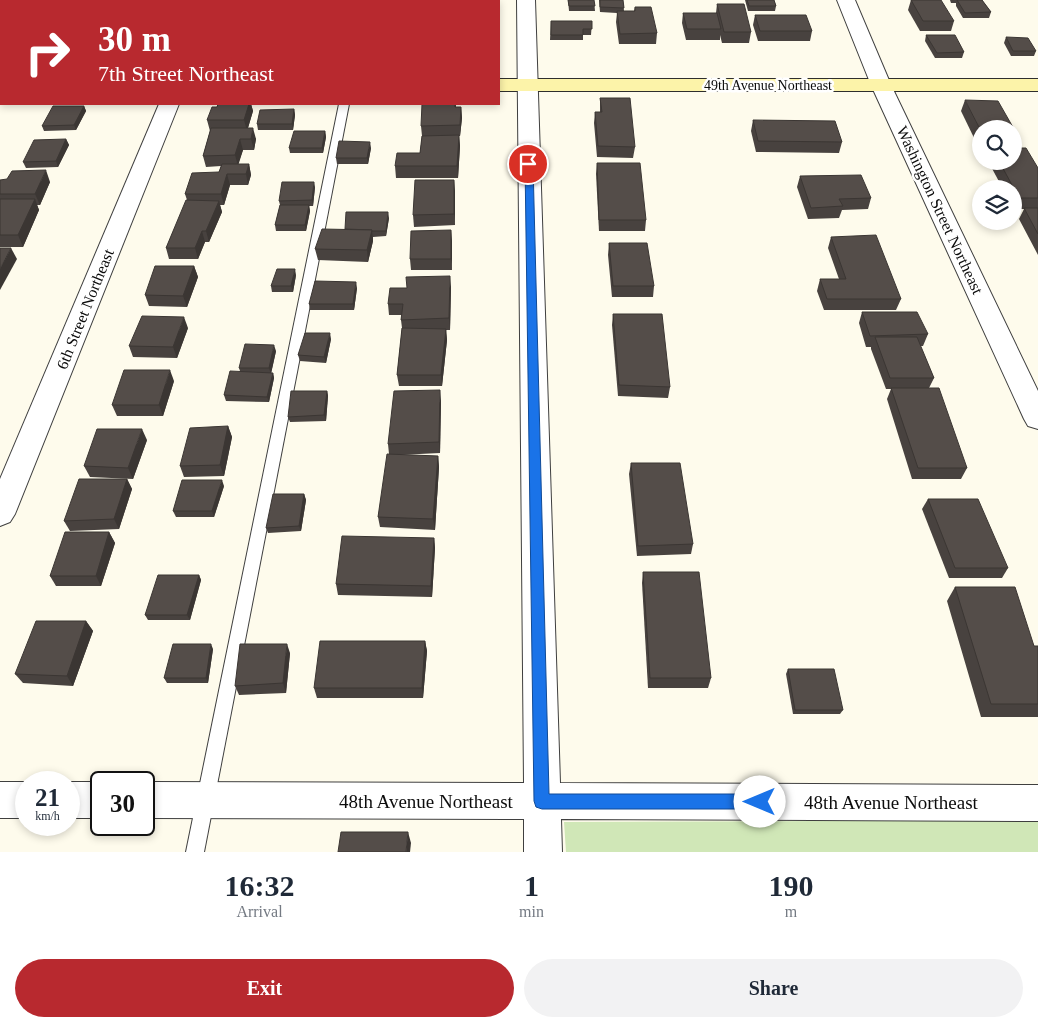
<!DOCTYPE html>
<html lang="en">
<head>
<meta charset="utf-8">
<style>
	body { margin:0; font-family:"Times New Roman",serif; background:#f2f2f3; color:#1f2937; height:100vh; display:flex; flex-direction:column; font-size:19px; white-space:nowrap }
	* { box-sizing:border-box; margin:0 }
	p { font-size:16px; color:#747a83 }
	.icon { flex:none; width:28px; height:28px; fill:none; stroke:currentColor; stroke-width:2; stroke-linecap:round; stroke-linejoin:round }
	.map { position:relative; height:852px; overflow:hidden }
	.panel { display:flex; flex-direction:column; background:#fff; flex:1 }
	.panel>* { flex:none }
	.banner { position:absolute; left:0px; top:0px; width:500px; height:105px; box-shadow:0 2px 8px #0003; background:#b8292f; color:#fff; overflow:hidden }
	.controls { position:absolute; left:972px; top:120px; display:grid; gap:10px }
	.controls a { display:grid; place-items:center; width:50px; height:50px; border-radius:50%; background:#fff; box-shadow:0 2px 8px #0003; font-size:25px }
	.speed { position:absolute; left:15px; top:771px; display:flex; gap:10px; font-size:25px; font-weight:700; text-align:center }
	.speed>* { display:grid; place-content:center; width:65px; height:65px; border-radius:50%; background:#fff; box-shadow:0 2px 8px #0003; line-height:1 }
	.speed small { font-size:12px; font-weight:400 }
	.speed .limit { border:2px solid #111; border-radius:8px; background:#fff; color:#111 }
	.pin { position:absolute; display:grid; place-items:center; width:42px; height:42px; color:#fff; margin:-21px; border:2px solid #fff; border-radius:50%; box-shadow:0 1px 5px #0007 }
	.me { position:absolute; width:55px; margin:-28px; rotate:270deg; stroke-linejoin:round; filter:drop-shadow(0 0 4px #0008) }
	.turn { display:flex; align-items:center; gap:18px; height:105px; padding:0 15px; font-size:22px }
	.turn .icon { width:65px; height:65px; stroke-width:2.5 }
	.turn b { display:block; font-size:35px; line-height:42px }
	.eta { display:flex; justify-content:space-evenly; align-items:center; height:85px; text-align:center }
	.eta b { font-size:30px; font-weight:700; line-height:35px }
	.button { display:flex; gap:10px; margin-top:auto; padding:10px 15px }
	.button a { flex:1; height:58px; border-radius:30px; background:#b8292f; color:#fff; font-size:20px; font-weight:700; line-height:58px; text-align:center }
	.button a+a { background:#f2f2f3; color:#1f2937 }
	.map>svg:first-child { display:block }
	.green { fill:#d0e7b7 }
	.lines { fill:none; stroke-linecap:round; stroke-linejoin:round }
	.lane-casing { stroke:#3f3f3f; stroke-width:2 }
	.street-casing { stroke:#3f3f3f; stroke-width:2 }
	.secondary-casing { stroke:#2e2e2e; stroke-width:2 }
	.lane { fill:#fff; fill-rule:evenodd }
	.street { fill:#fff; fill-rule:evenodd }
	.secondary { fill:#fcf3a9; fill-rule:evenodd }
	.wall { fill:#48423f }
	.shaded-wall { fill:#3b3633 }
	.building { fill:#544d49; stroke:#3b3633 }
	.route { fill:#1a73e8; stroke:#114b97 }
	.labels { text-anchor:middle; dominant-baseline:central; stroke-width:5; stroke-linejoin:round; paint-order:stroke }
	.far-street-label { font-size:14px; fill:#0c0c0c; stroke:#fff }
	.street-label { font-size:16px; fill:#0c0c0c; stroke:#fff }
	.near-street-label { font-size:19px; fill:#0c0c0c; stroke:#fff }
</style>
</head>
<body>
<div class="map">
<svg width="1038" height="852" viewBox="0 0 1038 852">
	<rect width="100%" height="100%" fill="#fefbec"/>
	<polygon class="green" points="1038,820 1038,852 566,852 564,822"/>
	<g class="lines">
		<g class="lane-casing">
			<g id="lane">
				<rect x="360" y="0" width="8" height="1"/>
				<polygon points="339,104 349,104 204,852 186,852"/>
			</g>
		</g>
		<g class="street-casing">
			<g id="street">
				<rect x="203" y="0" width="18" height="1"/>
				<polygon points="517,0 535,0 560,783 1038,785 1038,821 561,819 562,852 524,852 524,819 144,818 144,782 524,783"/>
				<polygon points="837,0 855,0 891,85 1038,391 1038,429 1028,426 1024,419 871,85"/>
				<polygon points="159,104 179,104 15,514 10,522 0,526 0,479"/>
				<polygon points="0,782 27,782 26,818 0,818"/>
				<polygon points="68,782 102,782 101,818 69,818"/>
			</g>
		</g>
		<g class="secondary-casing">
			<g id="secondary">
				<rect x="0" y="79" width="1" height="12"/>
				<rect x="499" y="79" width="539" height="12"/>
			</g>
		</g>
		<use href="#lane" class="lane"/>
		<use href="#street" class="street"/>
		<use href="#secondary" class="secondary"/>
	</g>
	<g class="wall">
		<rect x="116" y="0" width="28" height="1"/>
		<rect x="257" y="0" width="27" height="1"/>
		<polygon points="568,0 594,0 595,11 569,11"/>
		<polygon points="599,0 623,0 624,11 634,11 635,7 657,33 656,44 619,44 616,22 617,13 600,12"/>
		<polygon points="745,0 774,0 776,6 775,11 748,11"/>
		<polygon points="911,0 954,21 951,31 920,31 908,10"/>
		<polygon points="950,0 982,0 991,12 989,18 963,18 956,6 956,3 951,3"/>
		<polygon points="717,4 751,32 749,43 722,43 720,35 720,40 686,40 682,23 683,13 716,13"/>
		<polygon points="755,15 812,31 810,41 758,41 753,25"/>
		<polygon points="551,21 592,21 591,35 583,35 583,40 550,40"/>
		<polygon points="926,35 964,52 962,58 935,58 925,41"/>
		<polygon points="1006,37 1036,51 1034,56 1011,56 1004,43"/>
		<polygon points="600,98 635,147 633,158 597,157 594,123 595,112 600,112"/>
		<polygon points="965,100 981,129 981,142 976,142 961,111"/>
		<polygon points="218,104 251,104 253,111 248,128 256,139 254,150 243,150 238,164 249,164 251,175 248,185 230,185 224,205 220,205 222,212 209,242 205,242 198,259 169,259 166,248 187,200 185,194 219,172 221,166 206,167 203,156 210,131 207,120 217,107"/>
		<polygon points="455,104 456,104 456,107 461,107 462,118 460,136 459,136 460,146 458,178 396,178 395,166 420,153 422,136 421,126"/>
		<polygon points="84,106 86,111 76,130 44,131 42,126"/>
		<polygon points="294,109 295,115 293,130 258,130 257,124"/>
		<polygon points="753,120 842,142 839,153 756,152 751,131"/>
		<polygon points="325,131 326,137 323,153 290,153 289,148"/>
		<polygon points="66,139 69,145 58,167 26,168 23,162"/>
		<polygon points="371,148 368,164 337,164 336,158"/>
		<polygon points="988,161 1014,161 1038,168 1038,255 1019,219 1024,209 1014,209 1014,189 1003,189"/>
		<polygon points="597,163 646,220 645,231 599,231 596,174"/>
		<polygon points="800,176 871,198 868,209 842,210 839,218 808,219 797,187"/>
		<polygon points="0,180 50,182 40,205 37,205 39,210 23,247 0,247"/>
		<polygon points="454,180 455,225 414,227 413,215"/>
		<polygon points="315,187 313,206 309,206 310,211 306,231 276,231 275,225 280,205 279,201"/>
		<polygon points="389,218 386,236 373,237 373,241 368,262 318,260 315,249 345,229"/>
		<polygon points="451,230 452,270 411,270 410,259"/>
		<polygon points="831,237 901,299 896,310 824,310 817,291 820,279 839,279 828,248"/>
		<polygon points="609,243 654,286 653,297 612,297 608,255"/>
		<polygon points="194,266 198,277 187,307 149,306 145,295"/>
		<polygon points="296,275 293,292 272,292 271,286"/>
		<polygon points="451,287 450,330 446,330 447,340 442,386 399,386 397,375 402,328 401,320 402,315 389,315 388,304"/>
		<polygon points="357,288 354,310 310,310 309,304"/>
		<polygon points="862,312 928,334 923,346 920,346 934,378 929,388 967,468 961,479 912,479 887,399 891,389 886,389 871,349 871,347 866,347 859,323"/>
		<polygon points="613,314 670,387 668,398 618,396 612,325"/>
		<polygon points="188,328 177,358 133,357 129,346"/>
		<polygon points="331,339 326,363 300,361 298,355"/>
		<polygon points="276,351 271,373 273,373 274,378 269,402 226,401 224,395 240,371 239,368"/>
		<polygon points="174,381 163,416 117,416 112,405"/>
		<polygon points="327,391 328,396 326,421 290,422 288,417"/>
		<polygon points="441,401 440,453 399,455 438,456 439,467 435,530 380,527 378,517 389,454 388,444"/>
		<polygon points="228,426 232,437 224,476 184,477 180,466"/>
		<polygon points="147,440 133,479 90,477 84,466"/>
		<polygon points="631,463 693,544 691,554 637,556 629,474"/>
		<polygon points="127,479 132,489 119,529 70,531 64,521"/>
		<polygon points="224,486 214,517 176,517 173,511"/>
		<polygon points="304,494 306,500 301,531 268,533 266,528"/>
		<polygon points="928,499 1008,568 1002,578 949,578 922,509"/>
		<polygon points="109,532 115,543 101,586 56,586 50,576"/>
		<polygon points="434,538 435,548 432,597 338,595 336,584"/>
		<polygon points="643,572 711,678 708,688 648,688 642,583"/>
		<polygon points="199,575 201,580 190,620 148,620 145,615"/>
		<polygon points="955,587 1034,646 1038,646 1038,717 981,717 947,601"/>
		<polygon points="86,621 93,631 73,686 23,683 15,674"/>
		<polygon points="425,641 427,651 423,698 317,698 314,688"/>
		<polygon points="213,649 208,683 167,683 164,678"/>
		<polygon points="290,653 286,693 239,695 235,686"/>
		<polygon points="788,669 843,710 840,714 793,714 786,674"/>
	</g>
	<g class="shaded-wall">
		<polygon points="249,104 251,104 253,111 247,131 244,120"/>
		<polygon points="84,106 86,111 76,130 74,125"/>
		<polygon points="461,107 462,118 460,136 460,125"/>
		<polygon points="294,109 295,115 293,130 292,124"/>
		<polygon points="253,128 256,139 254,150 251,139"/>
		<polygon points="325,131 326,137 323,153 322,148"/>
		<polygon points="459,135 460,146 458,178 457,166"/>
		<polygon points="66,139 69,145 58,167 56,161"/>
		<polygon points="240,139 243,150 238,166 235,155"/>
		<polygon points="370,142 371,148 368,164 367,158"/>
		<polygon points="249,164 251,175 248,185 246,174"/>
		<polygon points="46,170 50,182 40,205 35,194"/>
		<polygon points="227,174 230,185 224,205 221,194"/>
		<polygon points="454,180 455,191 455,225 454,214"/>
		<polygon points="314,182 315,187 313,206 312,200"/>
		<polygon points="35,199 39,210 23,247 18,235"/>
		<polygon points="219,201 222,212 209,242 206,231"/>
		<polygon points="309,205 310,211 306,231 305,225"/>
		<polygon points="388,212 389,218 386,236 386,231"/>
		<polygon points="372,230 373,241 368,262 367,250"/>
		<polygon points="451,230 452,241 452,270 451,259"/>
		<polygon points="202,231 205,242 198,259 195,248"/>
		<polygon points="11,248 17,259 0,290 0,269"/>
		<polygon points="194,266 198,277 187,307 183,296"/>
		<polygon points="295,269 296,275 293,292 291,286"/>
		<polygon points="450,276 451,287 450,330 449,318"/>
		<polygon points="356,282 357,288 354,310 353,304"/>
		<polygon points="184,317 188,328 177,358 173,347"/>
		<polygon points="446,329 447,340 442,386 441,375"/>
		<polygon points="330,333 331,339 326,363 324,357"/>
		<polygon points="274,345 276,351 271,374 269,368"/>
		<polygon points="170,370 174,381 163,416 159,405"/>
		<polygon points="273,373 274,378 269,402 267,397"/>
		<polygon points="440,390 441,401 440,453 439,442"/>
		<polygon points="327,391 328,396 326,421 324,415"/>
		<polygon points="228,426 232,437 224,476 220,465"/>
		<polygon points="142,429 147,440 133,479 128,468"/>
		<polygon points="438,456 439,467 435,530 433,519"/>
		<polygon points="127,479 132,489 119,529 114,519"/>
		<polygon points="222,480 224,486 214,517 212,511"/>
		<polygon points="304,494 306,500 301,531 299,526"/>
		<polygon points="109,532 115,543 101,586 96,576"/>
		<polygon points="434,538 435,548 432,597 431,586"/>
		<polygon points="199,575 201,580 190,620 187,615"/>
		<polygon points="86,621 93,631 73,686 67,676"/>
		<polygon points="425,641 427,651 423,698 422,688"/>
		<polygon points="211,644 213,649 208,683 206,678"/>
		<polygon points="287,644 290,653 286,693 283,683"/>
		<polygon points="408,832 411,843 410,852 406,852"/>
	</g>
	<g class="building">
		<polygon points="0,0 17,0 17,1 1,1 1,8 0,8"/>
		<polygon points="370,0 394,0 393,1 370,1"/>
		<rect x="434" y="0" width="32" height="1"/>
		<polygon points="568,0 594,0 595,6 569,6"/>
		<polygon points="600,0 623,0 624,8 600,7"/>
		<polygon points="747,0 774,0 776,6 749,6"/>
		<polygon points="911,0 941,0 954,21 923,21"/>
		<polygon points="957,0 982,0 991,12 965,13"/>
		<polygon points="717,4 744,4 751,32 724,32"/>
		<polygon points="635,7 651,7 657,33 620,34 617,11 635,11"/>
		<polygon points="683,13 717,13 721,29 687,29"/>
		<polygon points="755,15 806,15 812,31 760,31"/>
		<polygon points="551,21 592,21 592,29 583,29 583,35 551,35"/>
		<polygon points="926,35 955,35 964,52 937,53"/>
		<polygon points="1006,37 1028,38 1036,51 1013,51"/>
		<polygon points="600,98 630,98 635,147 598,146 595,112 602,112"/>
		<polygon points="965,100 998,101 1014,129 981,129 981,131"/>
		<polygon points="218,104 249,104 244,120 207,120 212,107 217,107"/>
		<polygon points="422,104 455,104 455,107 461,107 460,125 421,126"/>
		<polygon points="53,106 84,106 74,125 42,126"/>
		<polygon points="294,109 292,124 257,124 260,110"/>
		<polygon points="753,120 835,121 842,142 758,141"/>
		<polygon points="211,128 253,128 251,139 240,139 235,155 203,156"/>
		<polygon points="294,131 325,131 322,148 289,148"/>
		<polygon points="459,135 457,166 395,166 397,153 420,153 422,136"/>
		<polygon points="66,139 56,161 23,162 34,140"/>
		<polygon points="339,141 370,142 367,158 336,158"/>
		<polygon points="1014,148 1026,148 1038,168 1038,198 1019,198 999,161 1014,161"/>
		<polygon points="597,163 640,163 646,220 599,220"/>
		<polygon points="222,164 249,164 246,174 227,174 221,194 185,194 192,173 219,172"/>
		<polygon points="46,170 35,194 0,194 0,180 7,179 12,171"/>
		<polygon points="861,175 871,198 839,199 843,206 811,208 800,176"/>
		<polygon points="415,180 454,180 454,214 413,215"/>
		<polygon points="282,182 314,182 312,200 279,201"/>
		<polygon points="0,199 35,199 18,235 0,235"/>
		<polygon points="186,200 219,201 206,231 202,231 195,248 166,248"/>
		<polygon points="280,205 309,205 305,225 275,225"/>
		<polygon points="1024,208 1038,208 1038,234"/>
		<polygon points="346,212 388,212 386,231 371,231 372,230 345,229"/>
		<polygon points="322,229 372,230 367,250 315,249"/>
		<polygon points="451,230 451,259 410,259 411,231"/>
		<polygon points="876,235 901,299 827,299 820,279 846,279 831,237"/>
		<polygon points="609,243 647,243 654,286 613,286"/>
		<polygon points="0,248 11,248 0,269"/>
		<polygon points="155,266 194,266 183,296 145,295"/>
		<polygon points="277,269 295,269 291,286 271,286"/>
		<polygon points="450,276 449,318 401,320 403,304 388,304 390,288 407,288 406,277"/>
		<polygon points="315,281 356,282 353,304 309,304"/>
		<polygon points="862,312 917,312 928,334 870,336"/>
		<polygon points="613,314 662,314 670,387 619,385"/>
		<polygon points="142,316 184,317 173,347 129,346"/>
		<polygon points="402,328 446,329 441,375 397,375"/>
		<polygon points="305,333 330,333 324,357 298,355"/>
		<polygon points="875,337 917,337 934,378 890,378"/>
		<polygon points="245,344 274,345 269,368 239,368"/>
		<polygon points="124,370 170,370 159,405 112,405"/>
		<polygon points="230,371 273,373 267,397 224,395"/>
		<polygon points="891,388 939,388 967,468 918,468"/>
		<polygon points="440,390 439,442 388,444 394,391"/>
		<polygon points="291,391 327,391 324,415 288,417"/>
		<polygon points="228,426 220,465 180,466 190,428"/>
		<polygon points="97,429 142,429 128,468 84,466"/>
		<polygon points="387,454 438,456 433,519 378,517"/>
		<polygon points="631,463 680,463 693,544 638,546"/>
		<polygon points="79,479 127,479 114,519 64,521"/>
		<polygon points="182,480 222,480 212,511 173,511"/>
		<polygon points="273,494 304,494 299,526 266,528"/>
		<polygon points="928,499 978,499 1008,568 955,568"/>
		<polygon points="65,532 109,532 96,576 50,576"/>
		<polygon points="342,536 434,538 431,586 336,584"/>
		<polygon points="643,572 699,572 711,678 650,678"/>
		<polygon points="158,575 199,575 187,615 145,615"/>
		<polygon points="955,587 1015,587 1034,646 1038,646 1038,704 991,704"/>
		<polygon points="36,621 86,621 67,676 15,674"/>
		<polygon points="320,641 425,641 422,688 314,688"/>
		<polygon points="173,644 211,644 206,678 164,678"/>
		<polygon points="240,644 287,644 283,683 235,686"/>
		<polygon points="788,669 834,669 843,710 795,710"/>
		<polygon points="341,832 408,832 406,852 338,852"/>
	</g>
	<polygon class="route" points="525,162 533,164 549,794 760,794 765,797 767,802 765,807 760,809 542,809 536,807 534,801"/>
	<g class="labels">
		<g class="far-street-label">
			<text x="768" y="85">49th Avenue Northeast</text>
		</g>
		<g class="street-label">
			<text transform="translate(940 210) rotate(65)">Washington Street Northeast</text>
			<text transform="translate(85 309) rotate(-68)">6th Street Northeast</text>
		</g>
		<g class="near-street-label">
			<text x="426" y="801">48th Avenue Northeast</text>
			<text x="891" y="802">48th Avenue Northeast</text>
		</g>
	</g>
</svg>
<div class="controls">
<a><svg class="icon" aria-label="search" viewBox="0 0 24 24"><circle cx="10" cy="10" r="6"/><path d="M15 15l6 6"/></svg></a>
<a><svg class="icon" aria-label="layers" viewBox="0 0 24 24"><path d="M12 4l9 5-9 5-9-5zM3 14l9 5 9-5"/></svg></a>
</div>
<div class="speed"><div>21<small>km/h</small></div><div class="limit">30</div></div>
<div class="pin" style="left:528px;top:164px;background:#d93025"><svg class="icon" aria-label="arrive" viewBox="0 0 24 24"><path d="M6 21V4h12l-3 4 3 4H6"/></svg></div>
<svg class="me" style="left:760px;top:802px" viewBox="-20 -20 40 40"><circle r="19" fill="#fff"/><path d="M0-13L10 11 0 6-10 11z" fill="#1a73e8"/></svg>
<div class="banner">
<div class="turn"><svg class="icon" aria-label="right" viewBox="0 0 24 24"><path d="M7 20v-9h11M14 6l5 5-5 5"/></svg><div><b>30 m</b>7th Street Northeast</div></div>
</div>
</div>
<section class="panel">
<div class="eta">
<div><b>16:32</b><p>Arrival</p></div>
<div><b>1</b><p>min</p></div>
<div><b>190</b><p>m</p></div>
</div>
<div class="button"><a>Exit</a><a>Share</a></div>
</section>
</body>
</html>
